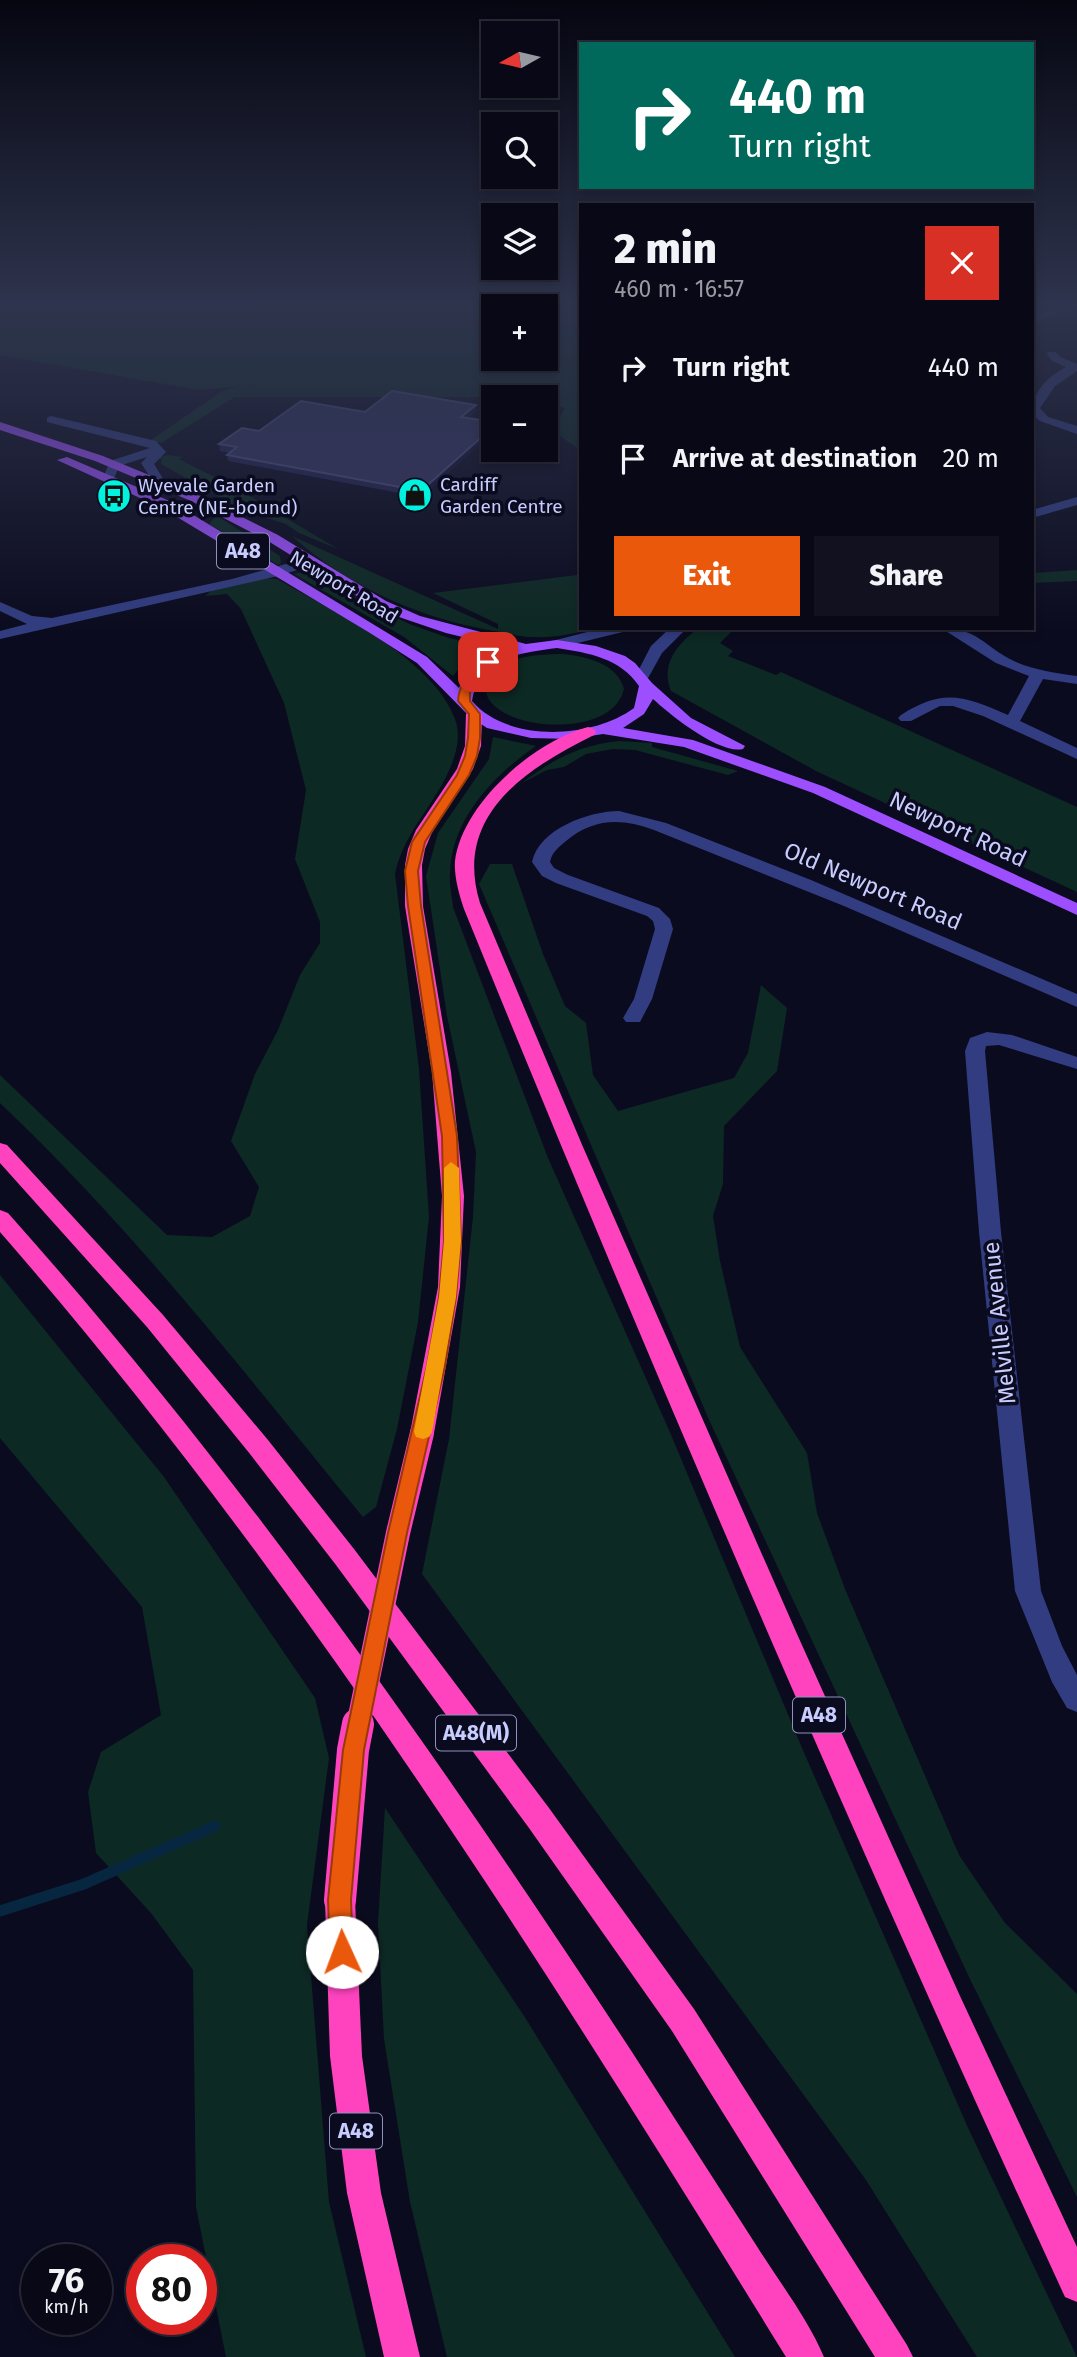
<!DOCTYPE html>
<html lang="en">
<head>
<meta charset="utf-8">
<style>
	body { margin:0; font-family:"Fira Sans",sans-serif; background:#111120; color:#f1f3f6; height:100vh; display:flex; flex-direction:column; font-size:26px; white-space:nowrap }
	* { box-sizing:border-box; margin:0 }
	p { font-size:23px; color:#989aa1 }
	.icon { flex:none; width:38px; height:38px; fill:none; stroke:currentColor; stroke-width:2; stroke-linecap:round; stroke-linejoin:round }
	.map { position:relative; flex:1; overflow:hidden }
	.drawer { position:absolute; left:579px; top:203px; width:455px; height:427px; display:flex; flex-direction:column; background:#080817; border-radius:0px; box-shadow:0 4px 10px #0003,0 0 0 2px #292936 }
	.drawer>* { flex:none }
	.hud { position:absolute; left:579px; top:42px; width:455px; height:147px; border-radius:0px; box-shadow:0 4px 10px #0003,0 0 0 2px #292936; background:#00695c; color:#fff; overflow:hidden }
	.needle { width:46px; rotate:262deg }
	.controls { position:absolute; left:481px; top:21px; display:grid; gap:14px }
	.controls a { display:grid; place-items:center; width:77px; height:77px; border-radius:0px; background:#080817; box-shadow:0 4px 10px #0003,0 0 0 2px #292936; font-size:35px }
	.speed { position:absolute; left:21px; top:2244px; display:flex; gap:14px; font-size:35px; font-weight:700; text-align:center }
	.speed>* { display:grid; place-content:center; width:91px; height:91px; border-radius:50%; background:#080817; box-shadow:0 4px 10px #0003,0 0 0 2px #292936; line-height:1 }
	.speed small { font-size:18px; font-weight:400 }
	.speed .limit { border:10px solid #d22; background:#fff; color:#111 }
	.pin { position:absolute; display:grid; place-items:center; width:60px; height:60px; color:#fff; margin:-30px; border-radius:14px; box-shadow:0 4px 10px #0006 }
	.me { position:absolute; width:77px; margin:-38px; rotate:358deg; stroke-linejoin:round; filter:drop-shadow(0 0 5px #0008) }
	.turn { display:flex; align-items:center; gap:24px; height:147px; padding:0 35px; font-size:32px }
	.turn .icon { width:91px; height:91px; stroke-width:2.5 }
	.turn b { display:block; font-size:49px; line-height:60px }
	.round { display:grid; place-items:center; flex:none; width:74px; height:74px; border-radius:0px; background:#111120 }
	.headline { display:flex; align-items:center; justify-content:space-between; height:119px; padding:0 35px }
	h1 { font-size:42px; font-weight:800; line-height:52px }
	.cta { display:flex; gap:14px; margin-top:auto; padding:14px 35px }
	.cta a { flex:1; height:80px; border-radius:0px; background:#ea580c; color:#fff; font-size:28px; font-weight:800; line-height:80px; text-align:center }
	.cta a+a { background:#111120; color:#f1f3f6 }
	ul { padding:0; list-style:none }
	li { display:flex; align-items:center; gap:21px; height:91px; padding:0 35px }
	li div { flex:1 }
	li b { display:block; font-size:26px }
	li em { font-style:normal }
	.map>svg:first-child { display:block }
	.green { fill:#0d2923; fill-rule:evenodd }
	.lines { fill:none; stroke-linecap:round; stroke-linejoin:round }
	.stream { stroke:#072741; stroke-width:11 }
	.minor { fill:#323d81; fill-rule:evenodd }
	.major { fill:#9d4fff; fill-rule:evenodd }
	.highway { fill:#ff43bf; fill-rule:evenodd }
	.highway-bridge-far1 { stroke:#ff43bf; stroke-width:24 }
	.highway-bridge { stroke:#ff43bf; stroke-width:32 }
	.wall { fill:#22224e }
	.shaded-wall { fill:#121133 }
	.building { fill:#343461; stroke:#4b4c7a; stroke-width:2 }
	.route { fill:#ea580c; stroke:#983908; stroke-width:2 }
	.slow { fill:#f59e0b }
	.labels { text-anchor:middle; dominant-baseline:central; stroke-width:7; stroke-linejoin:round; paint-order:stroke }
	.far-poi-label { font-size:19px; fill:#c8ccff; stroke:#0b0b1f; text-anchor:start }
	.far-street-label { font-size:19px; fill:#c8ccff; stroke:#0b0b1f }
	.shield { fill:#0b0b1f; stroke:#8f92bc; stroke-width:2 }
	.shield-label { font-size:21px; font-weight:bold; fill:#c8ccff }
	.street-label { font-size:23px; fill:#c8ccff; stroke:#0b0b1f }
</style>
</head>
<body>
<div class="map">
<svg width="1077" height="2357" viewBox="0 0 1077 2357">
	<rect width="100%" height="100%" fill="#0b0b1f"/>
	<g class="green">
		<path d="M0 304H581V451L552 430 565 408 549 405 546 397H235L161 443 151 440 222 391 237 387 198 390 0 355ZM494 306H546V359H494Z"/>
		<polygon points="168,455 184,457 179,459 234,487 338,549 299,533 286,524 242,510 161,464 162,459 157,458"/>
		<polygon points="212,513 280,556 281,563 278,565 209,524 215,517"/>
		<path d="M292 536 498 629V624L433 593 577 575 581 572V628H596C575 634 553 638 532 637 521 637 510 634 500 632 424 620 349 588 292 536Z"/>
		<polygon points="1077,570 1077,581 1033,583 1033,573"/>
		<polygon points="302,572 319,574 336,586 409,624 449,638 489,647 467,659 453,676 404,637 294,574"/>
		<path d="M263 578 277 579C331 610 433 658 455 719 462 738 455 758 447 775 430 810 403 835 395 874L419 1069 429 1217 418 1322 397 1429 376 1507 363 1517C247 1376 133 1229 0 1103V1075L167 1235 212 1237 250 1216 259 1187 231 1141 255 1074 278 1030 300 975 320 943V922L295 859 306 790 284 703 241 609 227 594 205 596 212 590Z"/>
		<path d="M699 628H735L720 643 733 651 728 656 776 675 781 672 1077 807V892L816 771 671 691C660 664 678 643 699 628Z"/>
		<path d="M563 654C587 657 617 663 624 689 614 734 524 732 496 707 489 702 484 693 486 684 495 656 540 654 563 654Z"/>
		<path d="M493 737 536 746C494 775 451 819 450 874 449 885 452 896 453 907L548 1158 669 1430 802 1748 969 2130 1077 2357H977L866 2180 422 1574 449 1439 473 1217 476 1152 447 1016 426 876 438 833 489 759Z"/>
		<path d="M619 741 652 743V747L738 771 728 775 635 750 613 749 586 754 564 767 547 770 522 783C553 759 580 745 619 741Z"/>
		<polygon points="490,864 512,864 543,954 565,1006 586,1023 593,1075 618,1111 734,1078 748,1053 761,985 787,1008 777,1071 724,1126 723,1184 713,1216 720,1261 740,1347 807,1453 817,1513 845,1589 959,1855 1005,1923 1077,1994 1077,2197 970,1979 710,1422 479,884"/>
		<polygon points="0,1275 164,1477 315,1698 329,1758 307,1925 329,2202 366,2357 226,2357 196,2207 193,1970 151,1913 96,1853 88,1792 101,1752 161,1715 142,1607 0,1438"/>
		<polygon points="385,1808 526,2019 735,2357 447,2357 410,2202 384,2039 378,1923"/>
	</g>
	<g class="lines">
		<polyline class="stream" points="0,1911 84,1884 215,1826"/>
		<g class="minor">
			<polygon points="1067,304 1077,304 1077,308 1032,323 1032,316"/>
			<path d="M1048 352H1056L1060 357 1077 364V371L1055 386 1040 408 1048 417 1077 426V434L1040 421 1032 414C1032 392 1047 377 1066 367L1052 361 1047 354Z"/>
			<polygon points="51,416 156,441 166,452 154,464 165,482 163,485 155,485 141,463 147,457 119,466 113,481 105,481 103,478 110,461 150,448 47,422 47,418"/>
			<polygon points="1077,497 1077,505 1032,518 1032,510"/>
			<polygon points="311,557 318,561 316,564 278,576 0,639 0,631 27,624 0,611 0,602 32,616 52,618 232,579"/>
			<polygon points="603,628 629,628 627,631 557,648 550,644 552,641"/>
			<polygon points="670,628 687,628 662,653 647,680 637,680 635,677 651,646"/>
			<path d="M941 628C978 628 983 646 1014 661 1034 670 1055 673 1077 676V684L1043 679 1020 721 1077 748V759L983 716 953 706H940L911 721H901L898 718 901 715C944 688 963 696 1008 715L1029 676 996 663Z"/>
			<path d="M619 811 666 823 811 880 1077 994V1007L844 906 654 830C621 818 594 818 566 841 558 848 552 852 550 862L554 868 568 875 659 908 670 919 673 929 652 999 640 1022H626L623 1018 634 999 655 929 653 921 647 916 556 883 542 876 532 862C539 829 589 811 619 811Z"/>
			<polygon points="987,1032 1012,1035 1077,1057 1077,1069 999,1045 986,1046 985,1051 1001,1232 1041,1591 1062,1646 1077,1675 1077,1712 1067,1708 1052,1682 1015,1591 979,1232 965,1051 970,1038"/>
		</g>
		<path class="major" d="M0 422 103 456 200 496 278 535 386 601 420 616 526 644 557 640 596 646 625 656 635 663 652 683 691 718 745 746 743 749C720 755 669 714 653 699L644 714 623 728 693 740 825 787 1077 903V915L813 793 684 747 603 734 571 739 531 738 487 728 469 716 417 663 370 633 162 508 57 460 67 457 172 502 427 657 459 688C469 666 486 656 508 648L446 633 393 615 360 598 268 541 191 501 95 461 0 430ZM557 648C589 653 620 658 639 686L634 708C592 739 508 743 472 701 480 657 519 653 557 648Z"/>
		<g class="highway">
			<polygon points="474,709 482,714 481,746 473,769 433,830 425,849 422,865 423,906 451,1072 464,1196 460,1287 434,1433 431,1440 422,1443 413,1440 410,1433 438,1287 442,1196 432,1072 405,906 405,865 408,849 416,830 457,769 465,746 466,714"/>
			<path d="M588 727 594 729 596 732 594 735C525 769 453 816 480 903L583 1147 797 1634 960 1996 1077 2247V2302L1065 2297C854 1840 654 1376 464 909 459 894 454 877 455 861 462 804 534 741 588 727Z"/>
			<polygon points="0,1143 7,1145 163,1315 268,1440 354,1549 549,1808 694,2009 907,2345 913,2357 875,2357 672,2031 529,1828 336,1565 250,1454 147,1327 0,1163"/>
			<path d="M0 1210 8 1213C240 1473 441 1760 632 2052 674 2117 716 2183 758 2248 780 2283 808 2319 824 2357H786C546 1968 301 1577 0 1232Z"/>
			<polygon points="340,1885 351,1889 355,1900 362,2056 381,2193 420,2357 384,2357 347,2193 330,2056 325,1900 329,1889"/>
		</g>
		<polyline class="highway-bridge-far1" points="358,1726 398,1533 422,1433"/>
		<polyline class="highway-bridge" points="340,1900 353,1750 358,1724"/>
	</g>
	<polygon class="wall" points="476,411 468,418 494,422 494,432 421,497 228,461 227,455 230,453 220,451 219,444 259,431 365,412"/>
	<g class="shaded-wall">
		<polygon points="476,405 476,411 461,423 461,417"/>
		<polygon points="494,426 494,432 421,497 421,491"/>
	</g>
	<polygon class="building" points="392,391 476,405 461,417 494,422 494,426 421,491 227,455 237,447 219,444 242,428 259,431 301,401 365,412"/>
	<linearGradient id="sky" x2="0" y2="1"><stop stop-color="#060611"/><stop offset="0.48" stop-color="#2e344d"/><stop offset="1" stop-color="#2e344d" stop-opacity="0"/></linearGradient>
	<rect width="1077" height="634" fill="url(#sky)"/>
	<path class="route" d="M484 659 494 662 470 689V701L480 714V738L477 756 469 775 425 842 418 871 421 906 457 1136 461 1241 456 1297 445 1366 407 1533 364 1750 351 1900 353 1952 350 1960 342 1963 334 1960 330 1952 328 1900 343 1750 388 1533 427 1366 439 1297 444 1241 442 1136 408 906 405 871 412 842 457 775 465 756 468 738 469 714 458 701C459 683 470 670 484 659Z"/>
	<polygon class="slow" points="451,1162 459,1168 461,1241 456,1297 432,1432 429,1437 423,1439 416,1437 414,1432 439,1297 444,1241 444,1168"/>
	<defs>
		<g id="shop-disc" transform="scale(1.75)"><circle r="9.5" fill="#00f3df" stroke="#0b0b1f"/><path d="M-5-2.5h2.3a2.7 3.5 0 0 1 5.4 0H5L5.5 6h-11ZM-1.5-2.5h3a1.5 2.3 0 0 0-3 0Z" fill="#111"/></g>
		<g id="bus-disc" transform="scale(1.75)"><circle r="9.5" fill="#00f3df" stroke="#0b0b1f"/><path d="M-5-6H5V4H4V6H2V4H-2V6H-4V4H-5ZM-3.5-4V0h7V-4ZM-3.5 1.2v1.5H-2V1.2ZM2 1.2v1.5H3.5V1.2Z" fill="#111"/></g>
	</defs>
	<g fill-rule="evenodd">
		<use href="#shop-disc" x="415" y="495"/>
		<use href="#bus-disc" x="114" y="496"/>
	</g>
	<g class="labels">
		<g class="far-poi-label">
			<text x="440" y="484">Cardiff<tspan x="440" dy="22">Garden Centre</tspan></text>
			<text x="138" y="485">Wyevale Garden<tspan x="138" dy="22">Centre (NE-bound)</tspan></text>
		</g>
		<g class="far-street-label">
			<text transform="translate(344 587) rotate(31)">Newport Road</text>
		</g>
		<g class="shield">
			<rect x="217" y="533.5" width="52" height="35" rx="5"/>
			<rect x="793" y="1697.5" width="52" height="35" rx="5"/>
			<rect x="436" y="1715.5" width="80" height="35" rx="5"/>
			<rect x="330" y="2113.5" width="52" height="35" rx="5"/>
		</g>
		<g class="shield-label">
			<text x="243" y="551">A48</text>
			<text x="819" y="1715">A48</text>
			<text x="476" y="1733">A48(M)</text>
			<text x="356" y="2131">A48</text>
		</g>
		<g class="street-label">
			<text transform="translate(958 829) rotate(25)">Newport Road</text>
			<text transform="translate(873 886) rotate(23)">Old Newport Road</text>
			<text transform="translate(999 1323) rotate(-96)">Melville Avenue</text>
		</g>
	</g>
</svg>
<div class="controls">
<a><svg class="needle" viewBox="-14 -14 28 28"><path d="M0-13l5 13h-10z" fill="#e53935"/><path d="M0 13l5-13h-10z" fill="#989aa1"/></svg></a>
<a><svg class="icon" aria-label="search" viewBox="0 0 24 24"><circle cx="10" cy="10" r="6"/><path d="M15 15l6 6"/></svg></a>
<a><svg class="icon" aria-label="layers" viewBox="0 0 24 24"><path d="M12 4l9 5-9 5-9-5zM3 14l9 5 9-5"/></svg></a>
<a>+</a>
<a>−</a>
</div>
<div class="speed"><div>76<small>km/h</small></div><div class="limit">80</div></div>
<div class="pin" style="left:488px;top:662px;background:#d93025"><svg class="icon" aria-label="arrive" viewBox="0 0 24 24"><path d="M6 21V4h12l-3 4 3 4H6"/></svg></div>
<svg class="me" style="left:342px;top:1952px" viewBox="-20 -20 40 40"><circle r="19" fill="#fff"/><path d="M0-13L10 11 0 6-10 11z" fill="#ea580c"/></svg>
<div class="hud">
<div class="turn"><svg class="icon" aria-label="right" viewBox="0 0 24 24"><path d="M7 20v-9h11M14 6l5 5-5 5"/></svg><div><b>440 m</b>Turn right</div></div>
</div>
<section class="drawer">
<div class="headline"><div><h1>2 min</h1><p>460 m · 16:57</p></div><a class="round" style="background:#d93025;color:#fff"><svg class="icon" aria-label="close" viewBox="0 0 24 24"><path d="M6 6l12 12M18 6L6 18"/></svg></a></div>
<ul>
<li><svg class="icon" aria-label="right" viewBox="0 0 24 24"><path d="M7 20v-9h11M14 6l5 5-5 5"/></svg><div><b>Turn right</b></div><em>440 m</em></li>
<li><svg class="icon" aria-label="arrive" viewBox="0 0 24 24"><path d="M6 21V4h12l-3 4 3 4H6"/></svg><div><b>Arrive at destination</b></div><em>20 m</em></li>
</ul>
<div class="cta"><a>Exit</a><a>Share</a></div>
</section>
</div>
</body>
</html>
